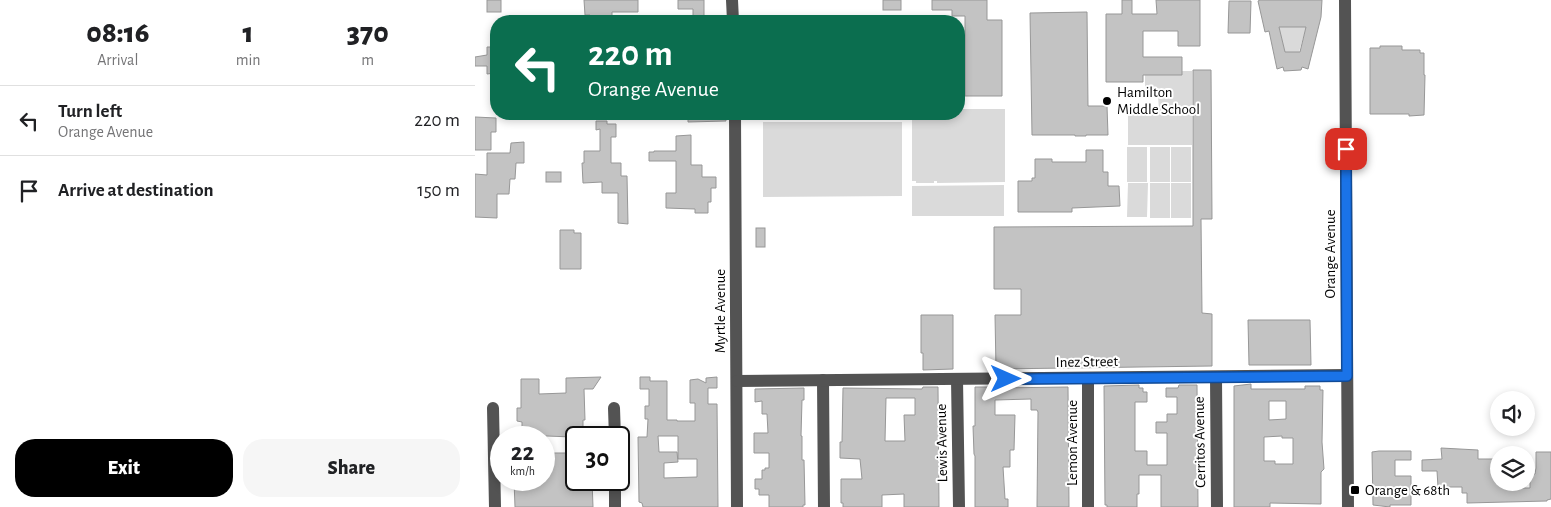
<!DOCTYPE html>
<html lang="en">
<head>
<meta charset="utf-8">
<style>
	body { margin:0; font-family:"Alegreya Sans",sans-serif; background:#f6f6f6; color:#202124; height:100vh; display:flex; flex-direction:column; font-size:19px; white-space:nowrap }
	* { box-sizing:border-box; margin:0 }
	p { font-size:16px; color:#757577 }
	.icon { flex:none; width:28px; height:28px; fill:none; stroke:currentColor; stroke-width:2; stroke-linecap:round; stroke-linejoin:round }
	.map { position:relative; flex:1; overflow:hidden }
	.side { display:flex; flex-direction:column; background:#fff; width:475px }
	.side>* { flex:none }
	.guide { position:absolute; left:15px; top:15px; width:475px; height:105px; border-radius:20px; box-shadow:0 2px 8px #0003; background:#0b6e4f; color:#fff; overflow:hidden }
	.tools { position:absolute; left:1015px; top:391px; display:grid; gap:10px }
	.tools a { display:grid; place-items:center; width:45px; height:45px; border-radius:50%; background:#fff; box-shadow:0 2px 8px #0003; font-size:25px }
	.speed { position:absolute; left:15px; top:426px; display:flex; gap:10px; font-size:25px; font-weight:700; text-align:center }
	.speed>* { display:grid; place-content:center; width:65px; height:65px; border-radius:50%; background:#fff; box-shadow:0 2px 8px #0003; line-height:1 }
	.speed small { font-size:12px; font-weight:400 }
	.speed .limit { border:2px solid #111; border-radius:8px; background:#fff; color:#111 }
	.pin { position:absolute; display:grid; place-items:center; width:42px; height:42px; color:#fff; margin:-21px; border-radius:10px; box-shadow:0 2px 8px #0006 }
	.me { position:absolute; width:55px; margin:-28px; rotate:90deg; stroke-linejoin:round; filter:drop-shadow(0 0 4px #0008) }
	.turn { display:flex; align-items:center; gap:18px; height:105px; padding:0 15px; font-size:22px }
	.turn .icon { width:65px; height:65px; stroke-width:2.5 }
	.turn b { display:block; font-size:35px; line-height:42px }
	.eta { display:flex; justify-content:space-evenly; align-items:center; height:85px; text-align:center }
	.eta b { font-size:30px; font-weight:800; line-height:35px }
	.cta { display:flex; gap:10px; margin-top:auto; padding:10px 15px }
	.cta a { flex:1; height:58px; border-radius:20px; background:#000; color:#fff; font-size:20px; font-weight:800; line-height:58px; text-align:center }
	.cta a+a { background:#f6f6f6; color:#202124 }
	ul { padding:0; list-style:none }
	li { display:flex; align-items:center; gap:15px; height:70px; padding:0 15px; border-top:1px solid #e0e0e0 }
	li div { flex:1 }
	li b { display:block; font-size:19px }
	li em { font-style:normal }
	main { display:flex; flex:1; min-height:0 }
	.map>svg:first-child { display:block }
	.green { fill:#dadada }
	.building { fill:#c3c3c3; stroke:#979797; fill-rule:evenodd }
	.lines { fill:none; stroke-linecap:round; stroke-linejoin:round }
	.minor { stroke:#535353; stroke-width:12 }
	.route-casing { stroke:#114b97; stroke-width:12 }
	.route { stroke:#1a73e8; stroke-width:9 }
	.poi-dot { fill:#000; stroke:#fff; stroke-width:2 }
	.labels { text-anchor:middle; dominant-baseline:central; stroke-width:4; stroke-linejoin:round; paint-order:stroke }
	.poi-label { font-size:15px; fill:#000; stroke:#fff; text-anchor:start }
	.street-label { font-size:15px; fill:#000; stroke:#fff }
</style>
</head>
<body>
<main>
<section class="side">
<div class="eta">
<div><b>08:16</b><p>Arrival</p></div>
<div><b>1</b><p>min</p></div>
<div><b>370</b><p>m</p></div>
</div>
<ul>
<li><svg class="icon" aria-label="left" viewBox="0 0 24 24"><path d="M17 20v-9H6M10 6l-5 5 5 5"/></svg><div><b>Turn left</b><p>Orange Avenue</p></div><em>220 m</em></li>
<li><svg class="icon" aria-label="arrive" viewBox="0 0 24 24"><path d="M6 21V4h12l-3 4 3 4H6"/></svg><div><b>Arrive at destination</b></div><em>150 m</em></li>
</ul>
<div class="cta"><a>Exit</a><a>Share</a></div>
</section>
<div class="map">
<svg width="1076" height="507" viewBox="0 0 1076 507">
	<rect width="100%" height="100%" fill="#fff"/>
	<g class="green">
		<polygon points="803,24 832,24 824,52 810,52"/>
		<polygon points="670,71 717,71 717,145 653,145 653,110 684,110 683,96 670,96"/>
		<polygon points="484,109 530,109 530,182 462,183 462,181 459,181 459,183 441,183 441,181 437,181 437,114 484,114"/>
		<polygon points="288,122 427,122 427,196 288,197"/>
		<rect x="652" y="147" width="20" height="35"/>
		<rect x="675" y="147" width="20" height="35"/>
		<rect x="696" y="147" width="20" height="35"/>
		<polygon points="653,183 673,183 672,217 652,217"/>
		<rect x="675" y="183" width="20" height="35"/>
		<rect x="696" y="183" width="20" height="35"/>
		<polygon points="529,185 529,216 437,216 437,186"/>
	</g>
	<g class="building">
		<rect x="12" y="0" width="14" height="12"/>
		<polygon points="109,0 163,0 163,12 137,12 137,21 115,21 115,15 110,15"/>
		<polygon points="203,0 229,0 229,21 218,21 218,9 203,9"/>
		<rect x="408" y="0" width="18" height="10"/>
		<polygon points="457,0 512,0 512,20 527,20 527,96 490,96 490,16 477,16 477,10 457,10"/>
		<polygon points="647,0 657,0 657,14 682,14 681,0 725,0 725,46 703,46 703,31 668,31 668,57 707,57 707,75 668,75 668,82 631,82 631,14 647,14"/>
		<path d="M785 0H847L846 17 833 69 827 67 826 70 809 71 808 67 802 69 794 31 790 32 783 1ZM804 27H831L825 52H810Z"/>
		<polygon points="754,1 776,1 775,33 753,33"/>
		<polygon points="612,12 613,106 632,106 633,135 611,135 611,136 600,136 600,135 557,135 555,13"/>
		<polygon points="905,46 927,46 927,50 945,50 945,53 949,53 949,75 950,75 949,115 934,116 934,114 895,114 895,48 905,48"/>
		<polygon points="12,47 20,47 20,73 12,74 12,66 0,66 0,57 12,55"/>
		<polygon points="718,70 736,70 737,219 726,219 727,313 737,314 737,366 521,369 520,315 546,315 546,289 519,289 519,227 718,226"/>
		<polygon points="213,114 250,114 251,121 213,122"/>
		<polygon points="0,117 21,118 21,132 16,132 16,150 0,150"/>
		<polygon points="121,121 132,121 132,124 141,124 141,137 136,137 136,163 146,163 146,176 152,176 153,224 143,223 143,193 127,193 127,182 108,183 107,163 109,163 109,151 125,151 125,129 121,130"/>
		<polygon points="216,135 216,165 227,165 227,177 241,177 241,188 236,188 236,202 233,202 233,213 220,213 220,209 191,208 191,193 201,193 201,161 174,161 174,152 179,152 179,151 201,151 201,136"/>
		<polygon points="49,142 49,163 41,163 40,179 35,179 34,194 22,194 22,218 0,217 0,174 12,175 12,153 35,153 36,143"/>
		<polygon points="611,150 628,150 628,172 633,172 633,186 644,186 645,206 597,208 597,212 543,212 543,181 557,181 557,178 560,178 560,159 577,159 577,162 611,162"/>
		<rect x="71" y="172" width="15" height="10"/>
		<rect x="281" y="228" width="9" height="19"/>
		<polygon points="85,230 99,230 99,233 106,233 106,269 85,269"/>
		<polygon points="446,315 478,315 478,369 448,370 448,353 446,353"/>
		<polygon points="773,320 835,320 836,365 774,365"/>
		<polygon points="126,377 118,389 109,389 110,420 108,420 108,438 101,438 101,480 117,480 118,507 40,507 39,480 69,480 69,453 91,453 97,437 47,435 47,422 42,421 42,408 46,408 46,379 64,379 64,394 91,393 91,378"/>
		<path d="M165 377H175V381H192V420H202V421H220V403H215V380L223 379 231 383V378L242 377V388H233V404H242L243 507H168L167 503 164 502 163 437H172L173 419H170V406H174V389H165ZM183 436H203V459H222V477L189 478V463L203 462 202 452H184Z"/>
		<path d="M776 384V389H830V386H845V390H848L847 442 849 469 846 472V504L795 503V507H759V386ZM794 401H811V419L794 420ZM807 436V438H818V464H800V461H789V437Z"/>
		<polygon points="664,385 664,388 668,388 668,392 672,392 672,402 660,402 660,451 672,451 672,465 692,465 692,433 681,433 681,422 692,422 692,414 702,414 702,397 691,397 691,388 703,388 704,385 722,385 723,507 686,507 686,475 664,475 664,494 662,494 662,507 632,507 632,505 630,505 629,386"/>
		<path d="M448 387H463L464 507H429V494L407 495V507H368V503H366V479H387L385 459 365 458V442H367L368 388 447 389ZM411 398H440V415H429L430 441H410Z"/>
		<polygon points="500,387 520,387 521,388 593,387 594,507 562,507 563,412 562,410 556,410 556,399 520,400 520,415 540,415 539,450 535,450 535,467 528,467 530,499 533,499 533,507 500,507 500,456 499,454 498,426 500,426"/>
		<polygon points="329,388 329,400 327,400 326,436 327,436 327,460 329,460 330,505 328,505 328,507 294,507 294,495 284,495 284,489 280,489 280,479 287,479 287,470 290,470 290,468 294,468 294,453 279,453 279,433 293,433 292,414 287,414 287,401 280,402 280,389"/>
		<polygon points="966,448 1003,450 1003,459 1024,459 1024,482 1039,482 1039,488 1055,488 1055,474 1060,474 1061,468 1061,452 1076,452 1076,499 1072,500 1072,501 992,503 992,493 987,493 987,487 963,487 962,471 947,471 947,460 967,459"/>
		<polygon points="904,451 936,451 936,460 920,460 920,476 936,476 936,505 915,505 915,507 898,505 897,452"/>
	</g>
	<g class="lines">
		<g class="minor">
			<polyline points="257,0 258,21"/>
			<polyline points="870,0 873,507"/>
			<polyline points="260,114 262,507"/>
			<polyline points="741,377 742,507"/>
			<polyline points="613,378 613,507"/>
			<polyline points="482,379 484,507"/>
			<polyline points="348,380 349,507"/>
			<polyline points="262,381 872,375"/>
			<polyline points="18,408 20,507"/>
			<polyline points="139,408 140,438"/>
			<polyline points="140,480 140,507"/>
		</g>
	</g>
	<g class="lines">
		<g class="route-casing">
			<polyline id="route" points="531,379 872,376 871,149"/>
		</g>
		<use href="#route" class="route"/>
	</g>
	<g class="poi-dot">
		<circle cx="632" cy="101" r="5"/>
		<rect x="875" y="485" width="10" height="10" rx="2.5"/>
	</g>
	<g class="labels">
		<g class="poi-label">
			<text x="642" y="92">Hamilton<tspan x="642" dy="17">Middle School</tspan></text>
			<text x="890" y="490">Orange &amp; 68th</text>
		</g>
		<g class="street-label">
			<text transform="translate(855 254) rotate(-90)">Orange Avenue</text>
			<text transform="translate(245 311) rotate(-90)">Myrtle Avenue</text>
			<text transform="translate(612 362) rotate(-1)">Inez Street</text>
			<text transform="translate(725 442) rotate(-91)">Cerritos Avenue</text>
			<text transform="translate(467 443) rotate(-91)">Lewis Avenue</text>
			<text transform="translate(597 443) rotate(-90)">Lemon Avenue</text>
		</g>
	</g>
</svg>
<div class="tools">
<a><svg class="icon" aria-label="sound" viewBox="0 0 24 24"><path d="M4 9h4l5-4v14l-5-4H4zM17 9q2 3 0 6"/></svg></a>
<a><svg class="icon" aria-label="layers" viewBox="0 0 24 24"><path d="M12 4l9 5-9 5-9-5zM3 14l9 5 9-5"/></svg></a>
</div>
<div class="speed"><div>22<small>km/h</small></div><div class="limit">30</div></div>
<div class="pin" style="left:871px;top:149px;background:#d93025"><svg class="icon" aria-label="arrive" viewBox="0 0 24 24"><path d="M6 21V4h12l-3 4 3 4H6"/></svg></div>
<svg class="me" style="left:531px;top:379px" viewBox="-20 -20 40 40"><path d="M0-17L14 15 0 8-14 15z" fill="#1a73e8" stroke="#fff" stroke-width="4"/></svg>
<div class="guide">
<div class="turn"><svg class="icon" aria-label="left" viewBox="0 0 24 24"><path d="M17 20v-9H6M10 6l-5 5 5 5"/></svg><div><b>220 m</b>Orange Avenue</div></div>
</div>
</div>
</main>
</body>
</html>
